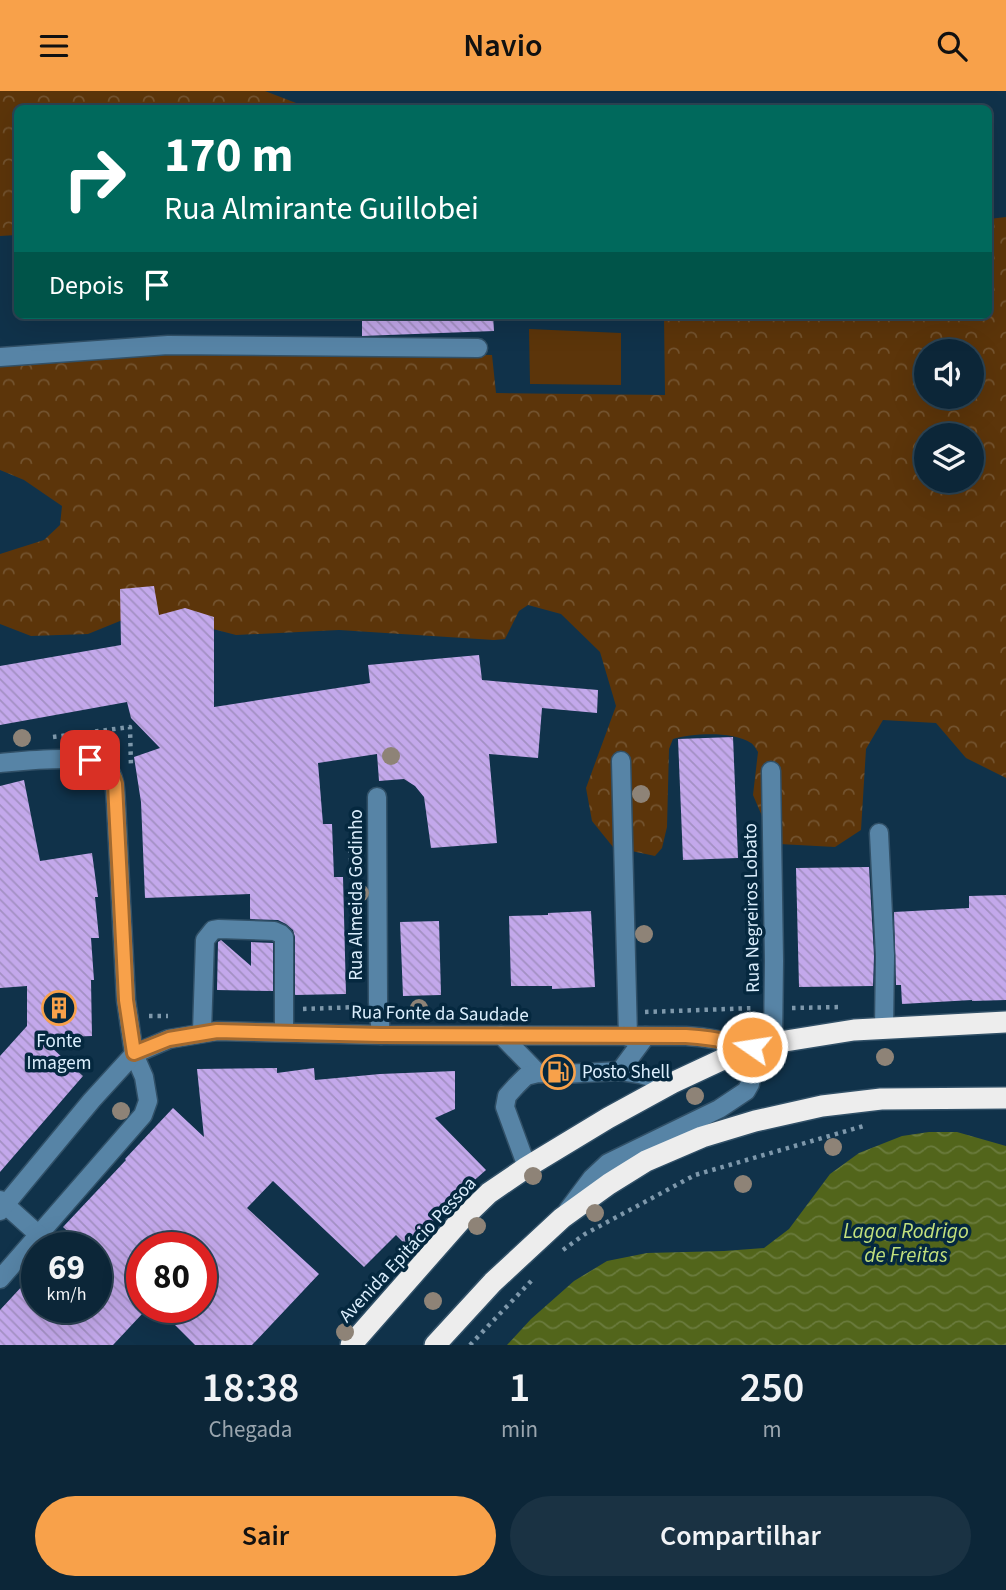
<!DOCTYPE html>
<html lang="pt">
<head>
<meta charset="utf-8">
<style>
	body { margin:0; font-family:"Source Sans 3",sans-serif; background:#1a3243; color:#f1f3f6; height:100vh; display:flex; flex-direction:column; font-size:26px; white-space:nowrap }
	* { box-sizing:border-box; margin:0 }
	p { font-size:23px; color:#9aa5ae }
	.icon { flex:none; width:38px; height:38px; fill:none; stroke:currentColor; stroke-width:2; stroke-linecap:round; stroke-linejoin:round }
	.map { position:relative; height:1254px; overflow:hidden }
	.sheet { display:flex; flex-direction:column; background:#0c2638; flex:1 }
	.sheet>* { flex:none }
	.banner { position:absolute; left:14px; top:14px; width:978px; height:214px; border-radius:10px; box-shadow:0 7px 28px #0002,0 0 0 2px #2c4353; background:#00695c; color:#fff; overflow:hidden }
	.buttons { position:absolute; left:914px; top:248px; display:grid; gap:14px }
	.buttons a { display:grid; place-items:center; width:70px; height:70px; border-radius:50%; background:#0c2638; box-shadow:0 7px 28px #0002,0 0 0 2px #2c4353; font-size:35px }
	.speed { position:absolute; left:21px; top:1141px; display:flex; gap:14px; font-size:35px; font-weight:700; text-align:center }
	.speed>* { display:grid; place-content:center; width:91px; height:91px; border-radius:50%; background:#0c2638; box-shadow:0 7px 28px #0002,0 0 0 2px #2c4353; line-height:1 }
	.speed small { font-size:18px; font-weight:400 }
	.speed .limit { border:10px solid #d22; background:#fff; color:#111 }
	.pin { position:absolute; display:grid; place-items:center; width:60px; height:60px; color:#fff; margin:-30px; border-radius:14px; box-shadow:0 4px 10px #0006 }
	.me { position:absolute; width:77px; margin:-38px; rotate:283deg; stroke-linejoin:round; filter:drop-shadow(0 0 5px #0008) }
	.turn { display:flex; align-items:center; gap:24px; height:147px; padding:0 35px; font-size:32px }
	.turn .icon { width:91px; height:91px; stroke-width:2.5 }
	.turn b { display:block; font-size:49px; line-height:60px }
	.then { display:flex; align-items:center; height:66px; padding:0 35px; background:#0003; gap:14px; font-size:26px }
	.eta { display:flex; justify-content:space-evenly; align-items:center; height:119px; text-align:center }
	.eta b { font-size:42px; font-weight:600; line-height:49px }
	.cta { display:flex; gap:14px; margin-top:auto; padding:14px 35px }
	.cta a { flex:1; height:80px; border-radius:42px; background:#f8a14a; color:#111; font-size:28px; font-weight:600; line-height:80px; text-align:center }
	.cta a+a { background:#1a3243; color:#f1f3f6 }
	header { display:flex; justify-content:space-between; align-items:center; height:91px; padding:0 35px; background:#f8a14a; color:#111; font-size:32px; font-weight:600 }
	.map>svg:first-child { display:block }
	.forest { fill:url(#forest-crowns); fill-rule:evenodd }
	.garden { fill:#5c350a }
	.water { fill:url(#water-waves) }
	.building { fill:url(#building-back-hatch) }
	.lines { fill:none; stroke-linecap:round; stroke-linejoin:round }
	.minor-casing { stroke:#315067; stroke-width:21 }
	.highway-casing { stroke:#315067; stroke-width:24 }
	.path { stroke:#7e98ab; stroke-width:4.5; stroke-dasharray:3.5 5; stroke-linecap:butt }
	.minor { stroke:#5784a6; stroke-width:18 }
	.highway { stroke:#ededed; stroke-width:21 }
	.tree { fill:#8e8377 }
	.route-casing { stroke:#a16930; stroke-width:18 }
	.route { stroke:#f8a14a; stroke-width:12 }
	.labels { text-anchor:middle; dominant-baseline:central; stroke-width:7; stroke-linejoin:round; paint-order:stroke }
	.street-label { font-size:19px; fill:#dceffe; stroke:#05283f }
	.poi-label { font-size:19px; fill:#dceffe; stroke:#05283f }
	.water-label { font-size:21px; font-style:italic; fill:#c3e17d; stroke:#05283f }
</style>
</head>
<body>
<header><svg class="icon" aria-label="menu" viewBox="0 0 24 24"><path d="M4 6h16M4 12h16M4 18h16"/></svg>Navio<svg class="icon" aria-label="search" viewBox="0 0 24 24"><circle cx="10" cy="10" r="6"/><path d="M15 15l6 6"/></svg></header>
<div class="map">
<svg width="1006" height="1254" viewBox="0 0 1006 1254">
	<defs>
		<pattern id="forest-crowns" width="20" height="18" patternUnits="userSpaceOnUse" patternTransform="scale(1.75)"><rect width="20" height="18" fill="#5c350a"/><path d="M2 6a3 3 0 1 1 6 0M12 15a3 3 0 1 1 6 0" fill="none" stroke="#73532f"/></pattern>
		<pattern id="water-waves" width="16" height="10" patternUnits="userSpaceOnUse" patternTransform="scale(1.75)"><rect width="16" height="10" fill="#52651b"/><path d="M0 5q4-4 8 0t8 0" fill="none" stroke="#6a7b3d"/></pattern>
		<pattern id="building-back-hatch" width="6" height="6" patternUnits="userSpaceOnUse" patternTransform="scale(1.75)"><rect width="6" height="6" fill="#c3a8eb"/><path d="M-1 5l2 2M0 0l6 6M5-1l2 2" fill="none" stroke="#a390c3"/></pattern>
	</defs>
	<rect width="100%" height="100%" fill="#10324a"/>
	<g class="forest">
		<polygon points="0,0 265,0 309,17 18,18 17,144 0,145"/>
		<path d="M1006 126V687L966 667 936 632 883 629 866 658 861 739 835 756 779 753 771 746 753 704 758 661C757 659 753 653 751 652 733 640 693 642 673 648L669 658 667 736 662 757 655 765 613 756 592 730 586 697 616 615 600 561 561 523 528 514 519 520 505 548 494 549 339 539 236 544 190 532 120 530 88 543 31 545 0 533V463L44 449 60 434 62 415 24 389 0 379V272L163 259 492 264 496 302 665 304 664 224H989V128ZM926 261H971V306H926ZM926 345H971V390H926Z"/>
	</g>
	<polygon class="garden" points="529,238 621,242 621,294 530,293"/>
	<polygon class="water" points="929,1041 957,1041 1006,1055 1006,1254 507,1254 531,1228 574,1190 607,1170 647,1162 724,1160 764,1157 789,1138 830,1083 859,1062 902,1045"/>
	<g class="building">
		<polygon points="362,224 493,224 494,240 362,245"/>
		<polygon points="154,495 159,524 185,517 214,526 214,616 370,592 368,574 479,564 482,589 598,599 597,622 542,617 538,667 489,663 497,752 431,757 424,706 415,695 404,688 379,690 377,663 318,672 323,733 332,733 334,786 343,786 346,903 295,904 295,846 293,839 286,833 278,829 250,828 250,803 145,807 141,711 134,666 160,657 131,627 127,611 0,634 0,575 121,554 120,498"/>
		<polygon points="733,646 738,767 683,769 678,648"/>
		<polygon points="24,689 40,770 92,762 98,806 95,806 99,847 91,847 94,889 91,889 92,945 41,947 83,985 0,1081 0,965 27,935 27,895 0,897 0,695"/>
		<polygon points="869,776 874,865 873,895 799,896 796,777"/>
		<polygon points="1006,804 1006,909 972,910 972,909 902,913 901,894 896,894 894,821 969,817 969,805"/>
		<polygon points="591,820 595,896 552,898 552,895 511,895 509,825 548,824 548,822"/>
		<polygon points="439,830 441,904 403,905 400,831"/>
		<polygon points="221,849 251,875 251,851 273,852 273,900 217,899 218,851"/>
		<polygon points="277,977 277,982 314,977 315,989 380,983 455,980 455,1018 435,1027 486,1079 445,1115 447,1117 409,1157 396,1144 364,1176 273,1090 247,1117 319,1183 252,1254 195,1254 157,1216 201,1216 201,1157 142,1157 142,1223 113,1254 0,1254 0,1219 37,1179 37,1216 96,1216 96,1157 86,1157 63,1136 126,1069 125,1068 173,1017 204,1046 197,978"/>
	</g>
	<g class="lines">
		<g class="minor-casing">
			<g id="minor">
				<polyline points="0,266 168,254 478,257"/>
				<polyline points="621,670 628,946"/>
				<path d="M0 672C22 670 93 662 107 677 116 686 115 702 116 713L126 909 134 963 144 986 148 1010 143 1024 0 1188"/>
				<polyline points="771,680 774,870 773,952"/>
				<polyline points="377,706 378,911 381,944"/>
				<polyline points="879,742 885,865 884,938"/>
				<polyline points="202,941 205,849 213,839 219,838 274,840 281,843 284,846 284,941"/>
				<polyline points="501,944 538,982"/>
				<polyline points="620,980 646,945"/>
				<polyline points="527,1076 505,1016 507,1005 516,995 526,985 538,982 564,983 620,980 640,983 672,992"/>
				<polyline points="0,1109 39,1144"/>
				<path d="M0 1120 92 1009 134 963 169 948 217 940 381 944 686 945C708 946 727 950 747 957L753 977 750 993 746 1000 719 1018 608 1072 592 1087 568 1119"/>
			</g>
		</g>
		<g class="highway-casing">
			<g id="highway">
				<polyline points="351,1254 460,1130 489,1102 527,1076 608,1027 672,992 747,957 773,952 854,939 1006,931"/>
				<polyline points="435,1254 493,1191 562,1127 609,1093 646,1070 702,1046 755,1030 822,1015 881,1008 1006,1007"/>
			</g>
		</g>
		<g class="path">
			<polyline points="53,646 130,636 131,676"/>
			<polyline points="350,750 355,849"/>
			<polyline points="792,917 843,916"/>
			<polyline points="303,918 358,916 358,914"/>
			<polyline points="645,921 755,917"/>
			<polyline points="149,925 168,925"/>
			<polyline points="563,1159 585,1143 695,1084 867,1034"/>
			<polyline points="470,1254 534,1187"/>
		</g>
		<use href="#minor" class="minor"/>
		<use href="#highway" class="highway"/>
	</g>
	<g class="tree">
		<circle cx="22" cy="647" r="9"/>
		<circle cx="391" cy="665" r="9"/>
		<circle cx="641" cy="703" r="9"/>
		<circle cx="360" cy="802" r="9"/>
		<circle cx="644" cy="843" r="9"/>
		<circle cx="419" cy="917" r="9"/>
		<circle cx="885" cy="966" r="9"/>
		<circle cx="695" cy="1005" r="9"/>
		<circle cx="121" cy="1020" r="9"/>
		<circle cx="833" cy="1056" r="9"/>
		<circle cx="533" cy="1085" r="9"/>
		<circle cx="743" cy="1093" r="9"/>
		<circle cx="595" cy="1122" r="9"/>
		<circle cx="477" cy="1135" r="9"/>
		<circle cx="433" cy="1210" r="9"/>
		<circle cx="345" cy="1241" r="9"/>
	</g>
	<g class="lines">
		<g class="route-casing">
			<path id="route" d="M90 669C105 673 111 679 115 693L126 909 134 962 169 948 217 940 381 944 686 945C699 946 712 947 725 950 735 952 743 958 752 956"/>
		</g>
		<use href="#route" class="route"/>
	</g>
	<defs>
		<g id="building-ring" transform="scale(1.75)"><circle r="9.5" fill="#05283f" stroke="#f8a14a" stroke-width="1.5"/><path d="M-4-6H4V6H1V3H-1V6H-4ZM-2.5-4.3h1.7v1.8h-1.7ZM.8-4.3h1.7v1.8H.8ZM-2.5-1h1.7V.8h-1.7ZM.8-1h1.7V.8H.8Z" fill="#f8a14a"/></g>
		<g id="fuel-ring" transform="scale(1.75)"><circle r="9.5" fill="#05283f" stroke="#f8a14a" stroke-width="1.5"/><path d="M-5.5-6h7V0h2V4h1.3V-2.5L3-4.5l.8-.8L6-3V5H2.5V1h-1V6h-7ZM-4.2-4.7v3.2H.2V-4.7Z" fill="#f8a14a"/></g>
	</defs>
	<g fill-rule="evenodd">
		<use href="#building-ring" x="59" y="917"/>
		<use href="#fuel-ring" x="558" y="981"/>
	</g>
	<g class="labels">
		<g class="street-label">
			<text transform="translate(356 804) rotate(-90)">Rua Almeida Godinho</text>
			<text transform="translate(752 817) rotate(-91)">Rua Negreiros Lobato</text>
			<text transform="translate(440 923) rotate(1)">Rua Fonte da Saudade</text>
			<text transform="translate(408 1159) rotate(-47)">Avenida Epitácio Pessoa</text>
		</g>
		<g class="poi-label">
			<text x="59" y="950">Fonte<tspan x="59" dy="22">Imagem</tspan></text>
			<text x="582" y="981" text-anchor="start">Posto Shell</text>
		</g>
		<g class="water-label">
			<text x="906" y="1140">Lagoa Rodrigo<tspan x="906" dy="24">de Freitas</tspan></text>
		</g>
	</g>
</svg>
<div class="buttons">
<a><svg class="icon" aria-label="sound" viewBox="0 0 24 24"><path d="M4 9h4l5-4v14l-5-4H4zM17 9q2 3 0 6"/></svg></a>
<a><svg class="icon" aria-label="layers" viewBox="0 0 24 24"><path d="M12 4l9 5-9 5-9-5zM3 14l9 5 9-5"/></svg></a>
</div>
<div class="speed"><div>69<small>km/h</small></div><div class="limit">80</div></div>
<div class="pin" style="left:90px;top:669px;background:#d93025"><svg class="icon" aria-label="arrive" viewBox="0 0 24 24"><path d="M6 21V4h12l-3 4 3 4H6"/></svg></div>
<svg class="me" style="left:752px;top:956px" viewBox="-20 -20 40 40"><circle r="17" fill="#f8a14a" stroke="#fff" stroke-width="3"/><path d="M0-11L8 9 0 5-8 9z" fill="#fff"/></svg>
<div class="banner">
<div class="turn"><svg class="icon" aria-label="right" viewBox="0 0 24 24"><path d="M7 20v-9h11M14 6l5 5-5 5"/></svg><div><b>170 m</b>Rua Almirante Guillobei</div></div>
<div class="then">Depois<svg class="icon" aria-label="arrive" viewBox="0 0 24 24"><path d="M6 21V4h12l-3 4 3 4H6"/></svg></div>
</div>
</div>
<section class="sheet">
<div class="eta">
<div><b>18:38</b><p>Chegada</p></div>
<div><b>1</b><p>min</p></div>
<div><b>250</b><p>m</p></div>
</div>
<div class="cta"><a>Sair</a><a>Compartilhar</a></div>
</section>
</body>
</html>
